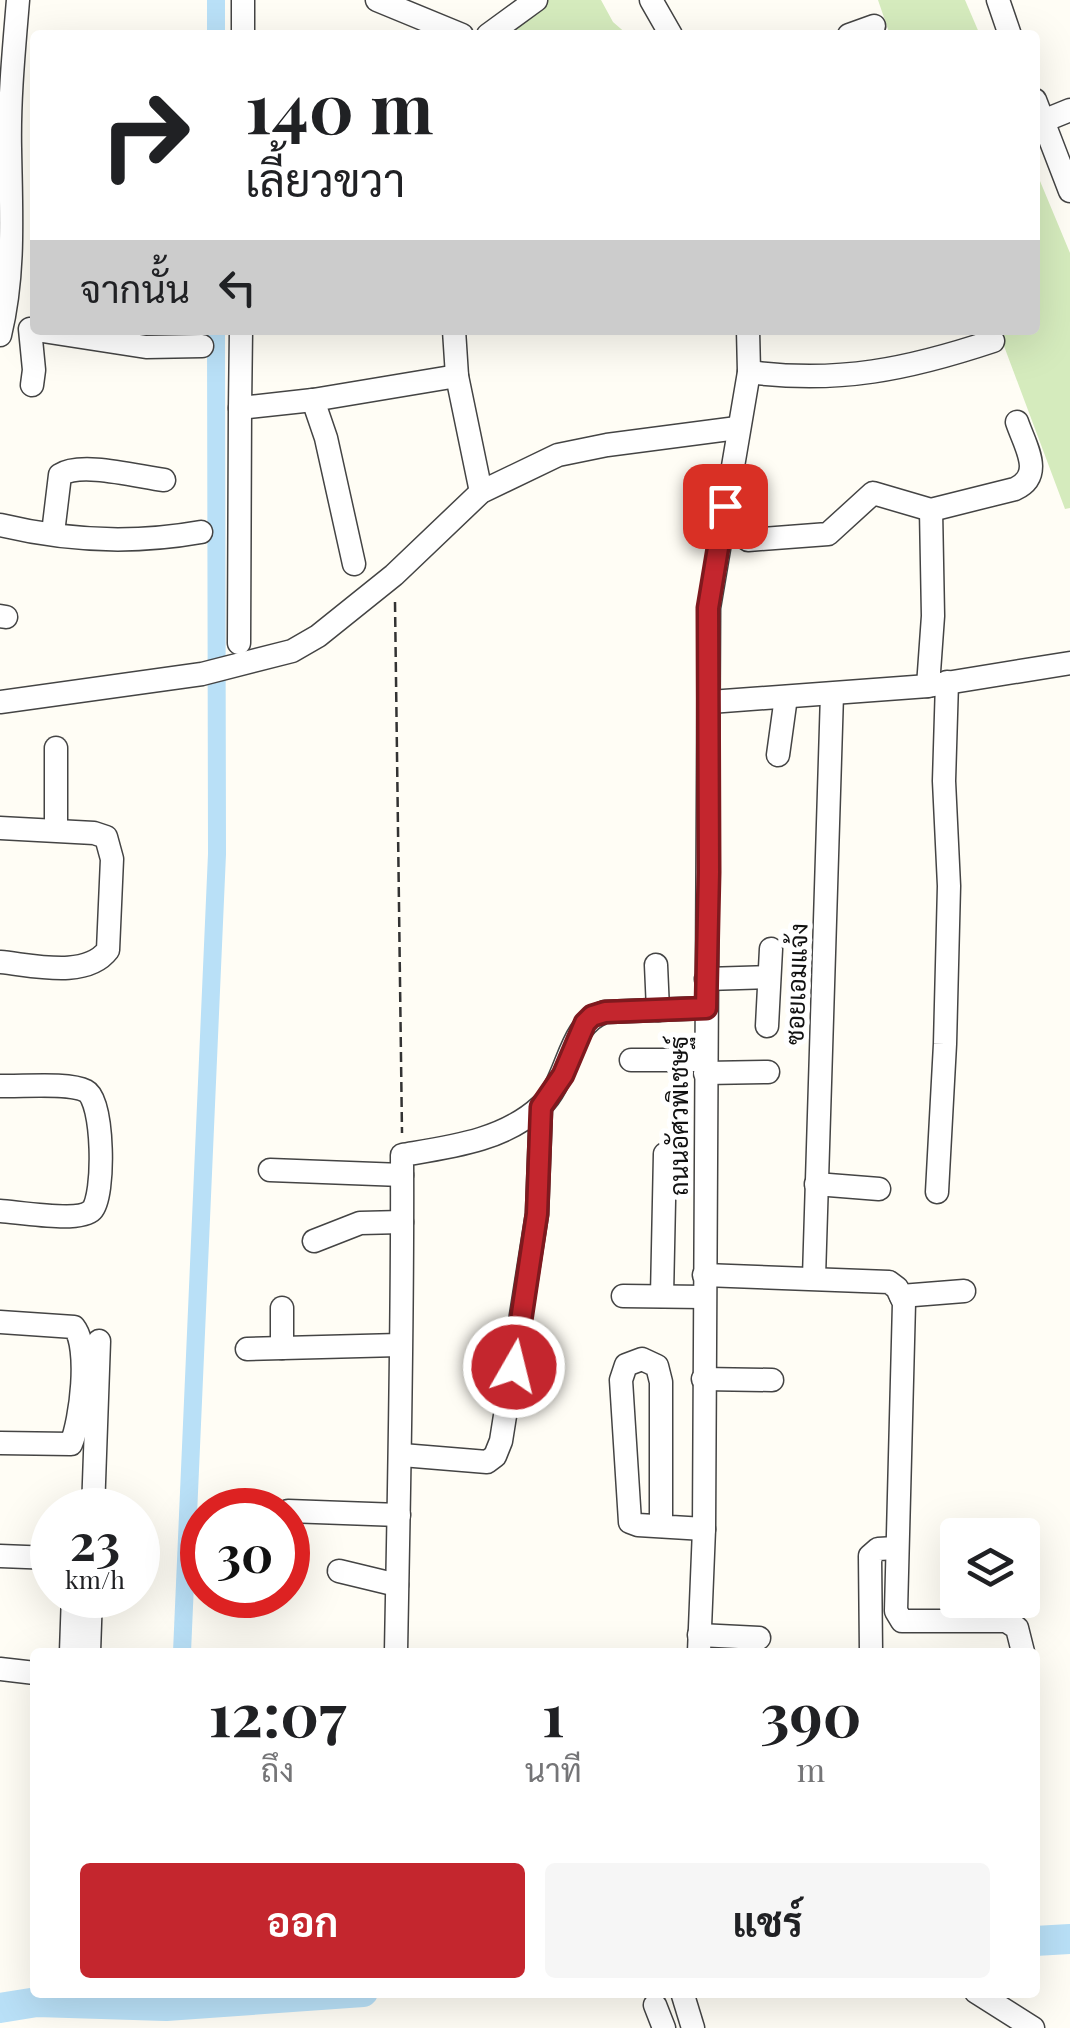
<!DOCTYPE html>
<html lang="th">
<head>
<meta charset="utf-8">
<style>
	body { margin:0; font-family:"Playfair Display",Sarabun,serif; background:#f6f6f6; color:#202124; height:100vh; display:flex; flex-direction:column; font-size:38px; white-space:nowrap }
	* { box-sizing:border-box; margin:0 }
	p { font-size:32px; color:#757577 }
	.icon { flex:none; width:55px; height:55px; fill:none; stroke:currentColor; stroke-width:2; stroke-linecap:round; stroke-linejoin:round }
	.map { position:relative; flex:1; overflow:hidden }
	.drawer { position:absolute; left:30px; top:1648px; width:1010px; height:350px; display:flex; flex-direction:column; background:#fff; border-radius:10px; box-shadow:0 10px 40px #0002 }
	.drawer>* { flex:none }
	.guide { position:absolute; left:30px; top:30px; width:1010px; height:305px; border-radius:10px; box-shadow:0 10px 40px #0002; background:#fff; color:#202124; overflow:hidden }
	.fabs { position:absolute; left:940px; top:1518px; display:grid; gap:20px }
	.fabs a { display:grid; place-items:center; width:100px; height:100px; border-radius:10px; background:#fff; box-shadow:0 10px 40px #0002; font-size:50px }
	.speed { position:absolute; left:30px; top:1488px; display:flex; gap:20px; font-size:50px; font-weight:700; text-align:center }
	.speed>* { display:grid; place-content:center; width:130px; height:130px; border-radius:50%; background:#fff; box-shadow:0 10px 40px #0002; line-height:1 }
	.speed small { font-size:25px; font-weight:400 }
	.speed .limit { border:15px solid #d22; background:#fff; color:#111 }
	.pin { position:absolute; display:grid; place-items:center; width:85px; height:85px; color:#fff; margin:-42px; border-radius:20px; box-shadow:0 5px 15px #0006 }
	.me { position:absolute; width:110px; margin:-55px; rotate:8deg; stroke-linejoin:round; filter:drop-shadow(0 0 8px #0008) }
	.turn { display:flex; align-items:center; gap:35px; height:210px; padding:0 50px; font-size:45px }
	.turn .icon { width:130px; height:130px; stroke-width:2.5 }
	.turn b { display:block; font-size:70px; line-height:85px }
	.then { display:flex; align-items:center; height:95px; padding:0 50px; background:#0003; gap:20px; font-size:38px }
	.eta { display:flex; justify-content:space-evenly; align-items:center; height:170px; text-align:center }
	.eta b { font-size:60px; font-weight:700; line-height:70px }
	.primary-button { display:flex; gap:20px; margin-top:auto; padding:20px 50px }
	.primary-button a { flex:1; height:115px; border-radius:10px; background:#c4262e; color:#fff; font-size:40px; font-weight:700; line-height:115px; text-align:center }
	.primary-button a+a { background:#f6f6f6; color:#202124 }
	.map>svg:first-child { display:block }
	.green { fill:#d5ebbd }
	.lines { fill:none; stroke-linecap:round; stroke-linejoin:round }
	.canal { stroke:#b9e0f7; stroke-width:18 }
	.river { stroke:#b9e0f7; stroke-width:30 }
	.minor-casing { stroke:#444; stroke-width:25 }
	.path { stroke:#333; stroke-width:2.5; stroke-dasharray:10 5; stroke-linecap:butt }
	.minor { stroke:#fff; stroke-width:22 }
	.route-casing { stroke:#7f191e; stroke-width:25 }
	.route { stroke:#c4262e; stroke-width:18 }
	.labels { text-anchor:middle; dominant-baseline:central; stroke-width:10; stroke-linejoin:round; paint-order:stroke }
	.street-label { font-size:25px; fill:#111; stroke:#fff }
</style>
</head>
<body>
<div class="map">
<svg width="1070" height="2028" viewBox="0 0 1070 2028">
	<rect width="100%" height="100%" fill="#fffdf5"/>
	<g class="green">
		<polygon points="542,0 601,0 613,22 628,35 485,35"/>
		<polygon points="878,0 965,0 980,35 890,35"/>
		<polygon points="1035,169 1070,253 1070,508 1065,509 998,330 1035,330"/>
	</g>
	<g class="lines">
		<g class="canal">
			<polyline points="216,0 216,35"/>
			<polyline points="182,1652 217,854 216,330"/>
			<polyline points="166,2006 166,1992"/>
		</g>
		<g class="river">
			<polyline points="1035,1941 1070,1939"/>
			<polyline points="0,2008 37,2002 166,2006 363,1992"/>
		</g>
		<g class="minor-casing">
			<g id="minor">
				<polyline points="243,0 243,35"/>
				<polyline points="377,0 462,35"/>
				<polyline points="651,0 671,35"/>
				<polyline points="998,0 1010,35"/>
				<polyline points="488,35 536,0"/>
				<polyline points="849,35 874,26"/>
				<polyline points="1035,100 1070,191"/>
				<polyline points="1043,121 1070,110"/>
				<polyline points="30,329 34,370 32,385"/>
				<polyline points="36,330 146,347 202,346"/>
				<polyline points="241,330 240,408 313,400 457,376"/>
				<polyline points="454,330 457,376 481,492"/>
				<path d="M0 335C15 274 11 211 10 148 9 99 14 49 18 0"/>
				<path d="M749 372C838 384 909 369 993 341"/>
				<polyline points="313,400 326,438 354,564"/>
				<path d="M0 525C66 541 134 544 201 532"/>
				<path d="M53 533 60 475C81 461 139 477 164 480"/>
				<path d="M748 540 828 534 873 493 931 510 1015 489C1045 475 1025 446 1017 422"/>
				<polyline points="0,616 6,617"/>
				<polyline points="239,643 240,408"/>
				<polyline points="928,686 933,616 931,510"/>
				<polyline points="0,702 202,674 292,651 318,636 394,575 481,492 558,455 607,445 737,428"/>
				<polyline points="710,702 928,686 1070,663"/>
				<polyline points="778,755 786,697"/>
				<path d="M0 828 94 833 106 837 112 859 108 950C86 979 33 965 0 962"/>
				<polyline points="56,830 56,748"/>
				<polyline points="656,965 658,1010"/>
				<polyline points="706,979 769,977"/>
				<polyline points="767,1026 771,949"/>
				<polyline points="631,1060 705,1060"/>
				<polyline points="705,1073 768,1072"/>
				<path d="M0 1086C21 1087 68 1082 86 1091 104 1100 105 1197 92 1210 80 1223 18 1212 0 1211"/>
				<polyline points="270,1170 402,1175"/>
				<polyline points="816,1184 879,1189"/>
				<polyline points="937,1192 945,1044 949,886 944,781 947,682"/>
				<polyline points="314,1241 360,1223 402,1222"/>
				<polyline points="704,1275 889,1282 897,1288 904,1303 896,1611 902,1621 1006,1621 1017,1628 1023,1652"/>
				<polyline points="814,1277 832,694"/>
				<polyline points="623,1296 704,1297"/>
				<polyline points="662,1296 665,1154"/>
				<polyline points="901,1296 964,1291"/>
				<polyline points="282,1308 282,1348"/>
				<path d="M0 1322 74 1327C90 1347 81 1420 71 1444L0 1443"/>
				<polyline points="247,1349 399,1345"/>
				<polyline points="703,1379 772,1380"/>
				<polyline points="402,1455 487,1462 495,1456 501,1441 537,1214 541,1107"/>
				<polyline points="228,1509 249,1510"/>
				<polyline points="93,1510 99,1341"/>
				<polyline points="288,1511 399,1515"/>
				<polyline points="661,1525 661,1382 657,1366 642,1359 626,1365 621,1380 630,1522 638,1525 704,1529"/>
				<polyline points="0,1556 52,1558"/>
				<polyline points="339,1571 397,1585"/>
				<polyline points="699,1635 759,1638"/>
				<polyline points="71,1652 73,1595"/>
				<polyline points="89,1652 91,1595"/>
				<path d="M396 1652C399 1487 403 1321 402 1155 450 1147 503 1141 541 1106 569 1081 567 1024 605 1012L705 1008"/>
				<polyline points="699,1652 704,1529 709,608 749,372 748,330"/>
				<polyline points="871,1652 870,1556 878,1549 896,1548"/>
				<polyline points="0,1669 35,1673"/>
				<polyline points="682,1992 693,2028"/>
				<polyline points="976,1992 1033,2028"/>
				<polyline points="655,2005 664,2028"/>
			</g>
		</g>
		<polyline class="path" points="395,602 402,1133"/>
		<use href="#minor" class="minor"/>
	</g>
	<g class="lines">
		<g class="route-casing">
			<polyline id="route" points="514,1367 537,1214 541,1107 563,1075 585,1023 592,1016 605,1012 706,1008 709,872 708,608 725,506"/>
		</g>
		<use href="#route" class="route"/>
	</g>
	<g class="labels">
		<g class="street-label">
			<text transform="translate(795 984) rotate(-88)">ซอยเอมแจ้ง</text>
			<text transform="translate(677 1116) rotate(-90)">ถนนอัศวพิเชษฐ์</text>
		</g>
	</g>
</svg>
<div class="fabs">
<a><svg class="icon" aria-label="layers" viewBox="0 0 24 24"><path d="M12 4l9 5-9 5-9-5zM3 14l9 5 9-5"/></svg></a>
</div>
<div class="speed"><div>23<small>km/h</small></div><div class="limit">30</div></div>
<div class="pin" style="left:725px;top:506px;background:#d93025"><svg class="icon" aria-label="arrive" viewBox="0 0 24 24"><path d="M6 21V4h12l-3 4 3 4H6"/></svg></div>
<svg class="me" style="left:514px;top:1367px" viewBox="-20 -20 40 40"><circle r="17" fill="#c4262e" stroke="#fff" stroke-width="3"/><path d="M0-11L8 9 0 5-8 9z" fill="#fff"/></svg>
<div class="guide">
<div class="turn"><svg class="icon" aria-label="right" viewBox="0 0 24 24"><path d="M7 20v-9h11M14 6l5 5-5 5"/></svg><div><b>140 m</b>เลี้ยวขวา</div></div>
<div class="then">จากนั้น<svg class="icon" aria-label="left" viewBox="0 0 24 24"><path d="M17 20v-9H6M10 6l-5 5 5 5"/></svg></div>
</div>
<section class="drawer">
<div class="eta">
<div><b>12:07</b><p>ถึง</p></div>
<div><b>1</b><p>นาที</p></div>
<div><b>390</b><p>m</p></div>
</div>
<div class="primary-button"><a>ออก</a><a>แชร์</a></div>
</section>
</div>
</body>
</html>
